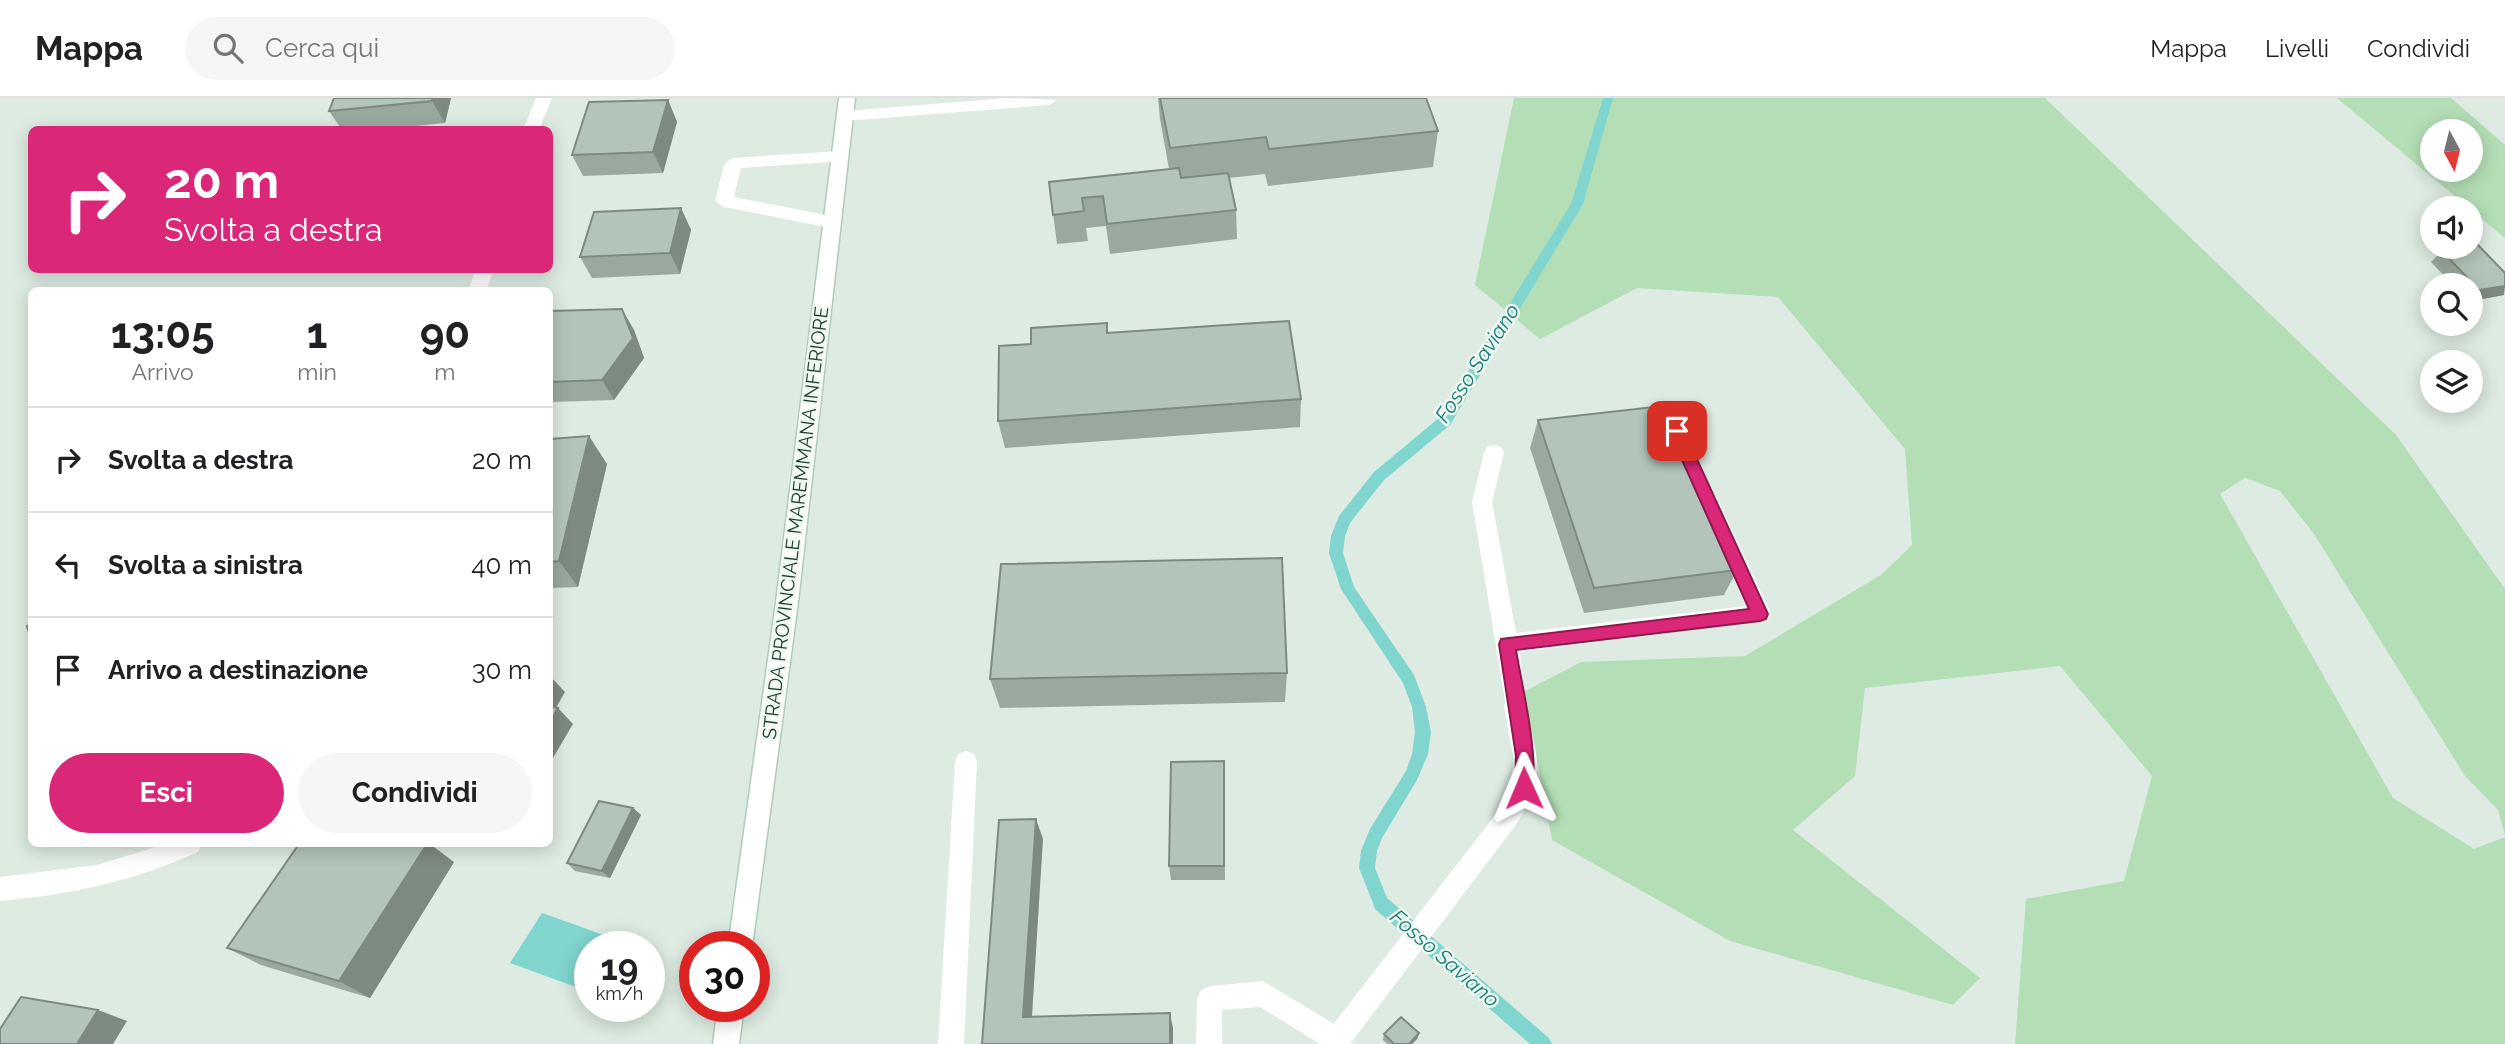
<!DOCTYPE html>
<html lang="it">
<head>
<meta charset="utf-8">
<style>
	body { margin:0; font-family:Raleway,sans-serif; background:#f6f6f6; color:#202124; height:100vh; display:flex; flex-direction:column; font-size:26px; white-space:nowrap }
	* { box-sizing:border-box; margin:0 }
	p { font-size:23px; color:#757577 }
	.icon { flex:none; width:38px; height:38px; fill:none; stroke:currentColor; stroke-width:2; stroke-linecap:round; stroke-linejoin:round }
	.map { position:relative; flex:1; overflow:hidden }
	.side { position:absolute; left:28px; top:189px; width:525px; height:560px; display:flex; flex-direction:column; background:#fff; border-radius:10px; box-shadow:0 4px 18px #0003 }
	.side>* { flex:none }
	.guide { position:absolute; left:28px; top:28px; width:525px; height:147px; border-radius:10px; box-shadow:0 4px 18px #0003; background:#db2777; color:#fff; overflow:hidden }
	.needle { width:46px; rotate:173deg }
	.controls { position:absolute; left:2420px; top:21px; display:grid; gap:14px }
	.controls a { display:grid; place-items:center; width:63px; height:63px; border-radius:50%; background:#fff; box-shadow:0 4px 18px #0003; font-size:35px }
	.speed { position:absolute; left:574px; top:833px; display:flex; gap:14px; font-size:35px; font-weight:700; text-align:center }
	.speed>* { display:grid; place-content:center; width:91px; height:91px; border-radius:50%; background:#fff; box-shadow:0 4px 18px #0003; line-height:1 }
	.speed small { font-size:18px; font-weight:400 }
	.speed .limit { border:10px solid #d22; background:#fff; color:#111 }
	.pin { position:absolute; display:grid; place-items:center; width:60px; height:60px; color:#fff; margin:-30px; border-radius:14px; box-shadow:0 4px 10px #0006 }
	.me { position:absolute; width:77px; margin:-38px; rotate:359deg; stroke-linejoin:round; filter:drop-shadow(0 0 5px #0008) }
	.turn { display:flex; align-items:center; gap:24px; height:147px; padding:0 21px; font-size:32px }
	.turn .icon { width:91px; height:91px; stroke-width:2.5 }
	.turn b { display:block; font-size:49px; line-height:60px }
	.eta { display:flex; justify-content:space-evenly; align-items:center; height:119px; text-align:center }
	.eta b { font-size:42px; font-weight:700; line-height:49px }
	.button { display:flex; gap:14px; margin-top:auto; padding:14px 21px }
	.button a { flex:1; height:80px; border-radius:42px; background:#db2777; color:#fff; font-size:28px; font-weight:700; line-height:80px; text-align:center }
	.button a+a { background:#f6f6f6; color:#202124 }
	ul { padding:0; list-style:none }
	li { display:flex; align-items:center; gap:21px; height:105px; padding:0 21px; border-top:2px solid #e0e0e0 }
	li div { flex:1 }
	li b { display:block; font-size:26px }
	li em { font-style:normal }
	header { display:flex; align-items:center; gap:42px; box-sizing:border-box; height:98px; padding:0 35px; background:#fff; border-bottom:2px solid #e0e0e0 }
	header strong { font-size:33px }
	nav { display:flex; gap:38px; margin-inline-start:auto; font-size:24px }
	.search { width:490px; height:63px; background:#f6f6f6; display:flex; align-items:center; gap:18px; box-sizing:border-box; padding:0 24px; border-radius:38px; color:#757577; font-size:26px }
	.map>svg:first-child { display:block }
	.green { fill:#b4deb6; fill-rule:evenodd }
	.water { fill:#80d5cf }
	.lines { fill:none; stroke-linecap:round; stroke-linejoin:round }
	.stream { fill:#80d5cf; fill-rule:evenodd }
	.secondary-casing { stroke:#b0cbbb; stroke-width:3 }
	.service { fill:#fff; fill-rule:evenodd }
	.minor { fill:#fff; fill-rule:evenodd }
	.secondary { fill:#fff; fill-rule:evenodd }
	.wall { fill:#9aa9a0 }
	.shaded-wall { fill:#7d8a82 }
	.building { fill:#b3c5ba; stroke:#7d8a82; stroke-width:2 }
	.route { fill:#db2777; stroke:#8e194d; stroke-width:2 }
	.labels { text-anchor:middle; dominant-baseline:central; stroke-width:5; stroke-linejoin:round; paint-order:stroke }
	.street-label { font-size:19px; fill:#1e3b2d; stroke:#eef7f0 }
	.water-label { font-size:21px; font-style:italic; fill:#147b75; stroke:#eef7f0 }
</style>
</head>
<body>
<header>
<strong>Mappa</strong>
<div class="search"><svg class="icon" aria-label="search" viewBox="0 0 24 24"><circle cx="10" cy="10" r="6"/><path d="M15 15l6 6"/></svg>Cerca qui</div>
<nav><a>Mappa</a><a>Livelli</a><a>Condividi</a></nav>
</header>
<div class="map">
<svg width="2505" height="946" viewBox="0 0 2505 946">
	<rect width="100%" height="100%" fill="#ddebe2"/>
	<g class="green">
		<polygon points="1514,0 2045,0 2396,337 2505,491 2505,737 2498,712 2465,678 2314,436 2280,393 2245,380 2220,396 2393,700 2474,751 2505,739 2505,946 2015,946 2026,801 2124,783 2152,678 2060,568 1865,590 1855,678 1793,732 1980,880 1953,907 1730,843 1552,742 1524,594 1581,564 1745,558 1881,477 1912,447 1905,351 1778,199 1637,190 1540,241 1475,187"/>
		<path d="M2337 0H2451L2505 47V140ZM2432 33H2471V72H2432Z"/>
	</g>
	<polygon class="water" points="542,815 615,841 610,849 590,849 590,883 584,892 510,865"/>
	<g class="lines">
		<polygon class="stream" points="1603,0 1613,0 1583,106 1450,327 1384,382 1350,425 1345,438 1343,455 1354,489 1414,577 1426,609 1431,634 1428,656 1417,682 1382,740 1377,753 1375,770 1387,800 1549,940 1552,946 1530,946 1375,811 1373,805 1359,770 1361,753 1370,731 1406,673 1412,656 1415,634 1412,609 1403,585 1341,491 1329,455 1331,438 1339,418 1374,374 1440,319 1571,106"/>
		<g class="secondary-casing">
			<g id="secondary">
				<polygon points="839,0 855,0 798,504 752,849 728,849 776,504"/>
				<polygon points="718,908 744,908 739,946 713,946"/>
			</g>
		</g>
		<g class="service">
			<polygon points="1007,0 1057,2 1049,7 845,23 837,18 845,13"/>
			<polygon points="840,53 846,55 848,59 846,63 741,70 734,99 831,118 840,124 837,128 831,130 724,109 715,103 724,67 732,60"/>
			<polygon points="1494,347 1501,349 1504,355 1492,404 1516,535 1746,508 1698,402 1701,396 1708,394 1715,396 1718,402 1771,516 1768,522 1520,554 1526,608 1523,615 1515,618 1507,615 1472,404 1484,355 1487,349"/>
			<polygon points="966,653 974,656 977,663 964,946 938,946 955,663 958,656"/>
			<polygon points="1263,883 1346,933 1350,942 1348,946 1320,946 1260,909 1222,912 1222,946 1196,946 1197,901 1201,892 1210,888"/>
		</g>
		<g class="minor">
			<polygon points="536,0 552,0 539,32 523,32"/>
			<polygon points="475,172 493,172 487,192 469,192"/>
			<path d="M1515 598 1523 601 1526 608C1531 633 1543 668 1534 693 1530 705 1522 717 1515 728L1350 946H1321L1325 937 1499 712 1512 688 1513 658 1504 608 1507 601Z"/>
			<path d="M165 746H202L198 754C134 783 70 797 0 803V779L97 767Z"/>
		</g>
		<use href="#secondary" class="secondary"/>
	</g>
	<g class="wall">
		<polygon points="451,0 445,25 377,32 342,32 329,13"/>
		<polygon points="1158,0 1426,0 1438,33 1433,69 1268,88 1265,76 1229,80 1236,112 1237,141 1110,156 1106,128 1086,130 1088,143 1057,146 1049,84 1169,71 1160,21"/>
		<polygon points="668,2 677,24 663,75 583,78 572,57"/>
		<polygon points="681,110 691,132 680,176 592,180 580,159"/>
		<polygon points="2442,153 2504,197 2471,203 2471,187 2453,187 2431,164"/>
		<polygon points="550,213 634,232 644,260 614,302 550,304"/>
		<polygon points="1108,235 1301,301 1300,329 1005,350 998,323 1031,246"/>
		<polygon points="1538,322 1737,472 1724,497 1584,515 1530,350"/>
		<polygon points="550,341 607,366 578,489 550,490"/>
		<polygon points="1287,575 1285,604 1000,610 990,581"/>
		<polygon points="1224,663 1225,782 1171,782 1169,768"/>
		<polygon points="633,710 641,717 610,780 575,773 567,765"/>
		<polygon points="454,764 370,900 261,867 227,850"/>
		<polygon points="1419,935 1417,941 1412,946 1387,946 1383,942 1384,936"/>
	</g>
	<g class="shaded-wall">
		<polygon points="432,0 451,0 445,25 432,3"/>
		<polygon points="668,2 677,24 663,75 653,54"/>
		<polygon points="681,110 691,132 680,176 670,155"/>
		<polygon points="2505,188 2504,197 2471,203 2471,200 2479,192"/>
		<polygon points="622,211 634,232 644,260 614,302 602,282"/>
		<polygon points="589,338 607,366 578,489 559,463"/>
		<polygon points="550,578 565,594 550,620"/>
		<polygon points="558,610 573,626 550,665 550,623"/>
		<polygon points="633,710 641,717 610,780 602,773"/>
		<polygon points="1036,721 1043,741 1031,934 1023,919"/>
		<polygon points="427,746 430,746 454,764 370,900 339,883"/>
		<polygon points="98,912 127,923 113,946 77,946"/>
		<polygon points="1170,915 1173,930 1173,946 1170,946"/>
		<polygon points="1419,935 1417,941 1412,946 1409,946"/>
	</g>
	<g class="building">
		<polygon points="334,0 432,0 432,3 329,13"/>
		<polygon points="1160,0 1426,0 1438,33 1269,51 1266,39 1170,50"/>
		<polygon points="668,2 653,54 572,57 589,4"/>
		<polygon points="1179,70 1181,80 1228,75 1236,112 1107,126 1103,98 1082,100 1084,113 1053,117 1049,84"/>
		<polygon points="681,110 670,155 580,159 594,114"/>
		<polygon points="2478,147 2505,175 2505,188 2479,192 2442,153"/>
		<polygon points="622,211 633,240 602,282 550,284 550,213"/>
		<polygon points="1289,223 1301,301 998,323 999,248 1031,246 1031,230 1107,225 1107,235"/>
		<polygon points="1671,307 1737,472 1594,490 1538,322"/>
		<polygon points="589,338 559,463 550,464 550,341"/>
		<polygon points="1282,460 1287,575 990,581 1001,466"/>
		<polygon points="32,526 32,544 27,528"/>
		<polygon points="550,608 558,610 550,623"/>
		<polygon points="1224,663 1224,768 1169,768 1171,664"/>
		<polygon points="599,703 633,710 602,773 567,765"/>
		<polygon points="1036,721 1023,919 1170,915 1170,946 982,946 999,722"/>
		<polygon points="299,746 427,746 339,883 227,850"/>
		<polygon points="21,899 98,912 77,946 0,946 0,931"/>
		<polygon points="1401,919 1419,935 1409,946 1394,946 1384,936"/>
	</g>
	<path class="route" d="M1677 327 1684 333 1768 516 1766 521 1760 523 1516 552C1521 583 1542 670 1530 695L1524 698 1518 695 1515 690 1516 658 1499 546 1501 541 1749 511 1669 333Z"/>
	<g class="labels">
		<g class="street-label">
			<text transform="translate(795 425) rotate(-83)">STRADA PROVINCIALE MAREMMANA INFERIORE</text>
		</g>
		<g class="water-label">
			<text transform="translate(1477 265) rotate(-57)">Fosso Saviano</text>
			<text transform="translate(1445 860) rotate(41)">Fosso Saviano</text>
		</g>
	</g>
</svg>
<div class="controls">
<a><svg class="needle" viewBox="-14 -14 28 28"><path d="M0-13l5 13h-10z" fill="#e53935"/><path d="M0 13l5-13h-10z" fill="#757577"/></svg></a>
<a><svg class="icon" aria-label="sound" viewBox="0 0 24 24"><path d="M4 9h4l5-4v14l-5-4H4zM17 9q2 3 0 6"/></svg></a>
<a><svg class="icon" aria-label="search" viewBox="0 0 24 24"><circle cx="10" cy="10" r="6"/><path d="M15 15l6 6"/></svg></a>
<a><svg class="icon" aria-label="layers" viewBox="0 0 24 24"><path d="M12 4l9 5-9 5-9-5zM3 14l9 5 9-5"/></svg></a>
</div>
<div class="speed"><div>19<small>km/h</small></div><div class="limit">30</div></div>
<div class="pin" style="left:1677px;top:333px;background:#d93025"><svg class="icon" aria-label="arrive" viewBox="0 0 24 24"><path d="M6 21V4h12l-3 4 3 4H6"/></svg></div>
<svg class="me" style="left:1524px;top:690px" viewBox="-20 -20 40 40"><path d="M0-17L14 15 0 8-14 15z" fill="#db2777" stroke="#fff" stroke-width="4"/></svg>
<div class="guide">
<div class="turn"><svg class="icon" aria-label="right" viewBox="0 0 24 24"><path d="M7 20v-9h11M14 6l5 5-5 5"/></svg><div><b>20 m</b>Svolta a destra</div></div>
</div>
<section class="side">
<div class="eta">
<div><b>13:05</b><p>Arrivo</p></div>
<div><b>1</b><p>min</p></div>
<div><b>90</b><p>m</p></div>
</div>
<ul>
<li><svg class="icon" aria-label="right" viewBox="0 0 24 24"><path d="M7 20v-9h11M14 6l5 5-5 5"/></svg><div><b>Svolta a destra</b></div><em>20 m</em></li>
<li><svg class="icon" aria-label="left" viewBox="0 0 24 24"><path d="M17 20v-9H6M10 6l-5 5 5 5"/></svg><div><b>Svolta a sinistra</b></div><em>40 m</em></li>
<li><svg class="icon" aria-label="arrive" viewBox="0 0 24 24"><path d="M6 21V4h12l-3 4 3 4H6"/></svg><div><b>Arrivo a destinazione</b></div><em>30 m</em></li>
</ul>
<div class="button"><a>Esci</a><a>Condividi</a></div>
</section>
</div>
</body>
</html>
